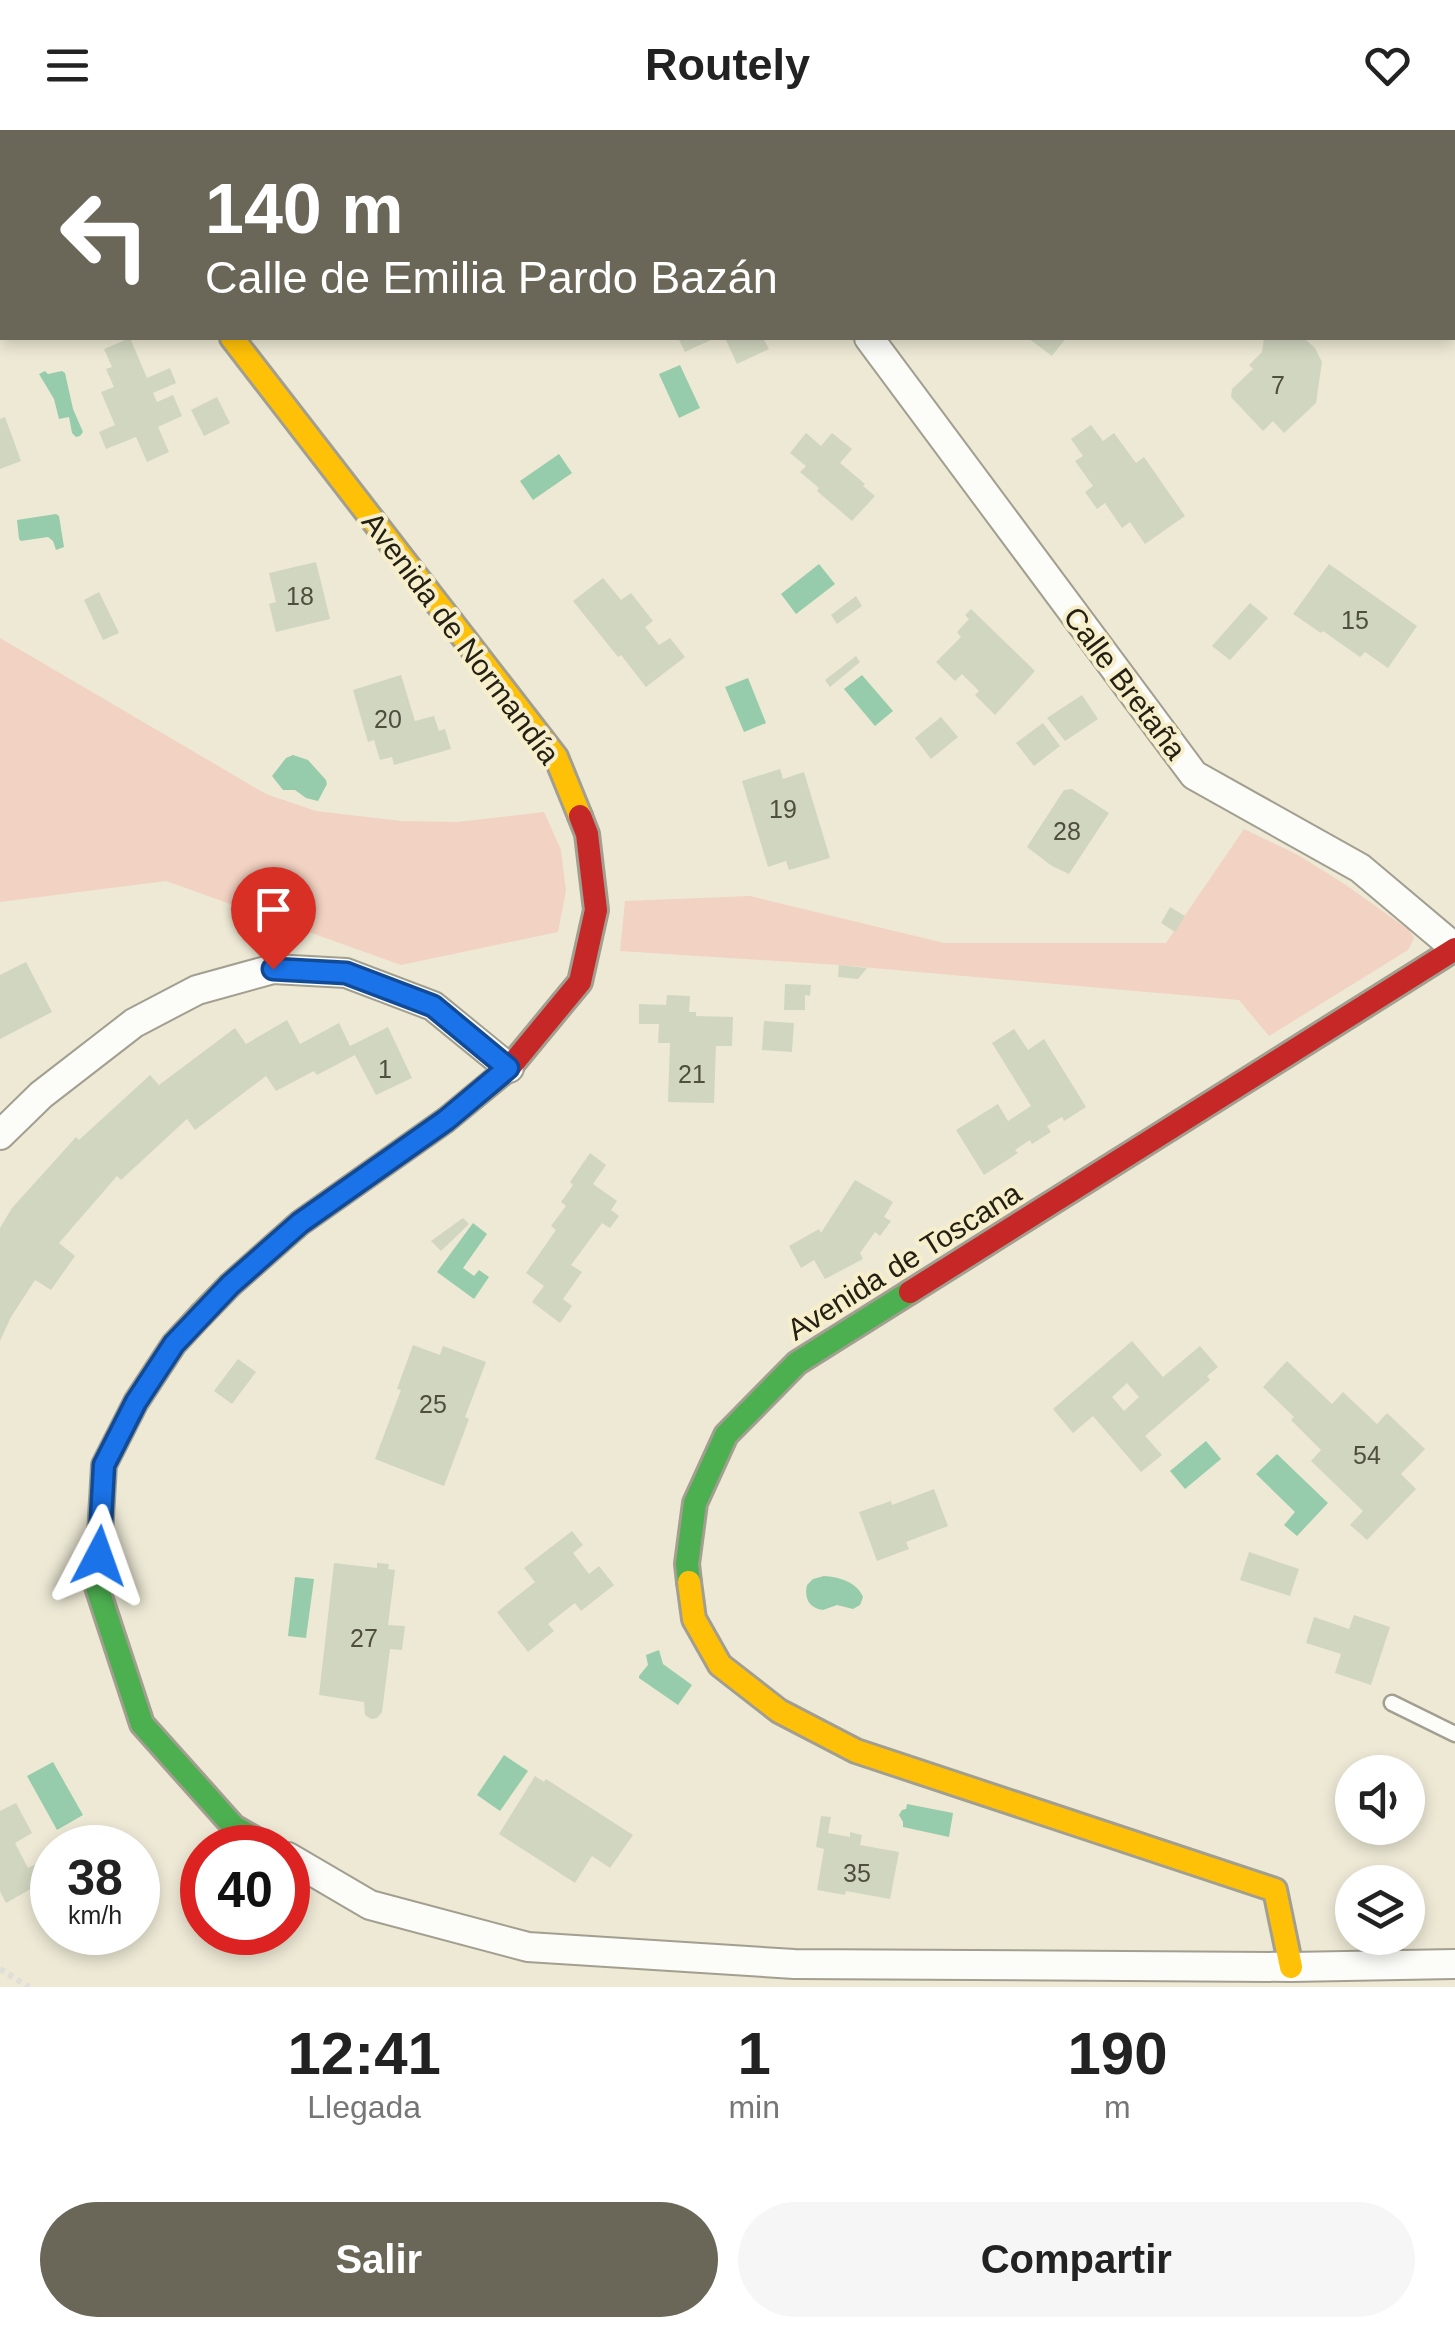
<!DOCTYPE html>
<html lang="es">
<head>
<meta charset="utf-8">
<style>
	body { margin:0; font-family:Helvetica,sans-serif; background:#f6f6f6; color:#222; height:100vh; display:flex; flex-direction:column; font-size:38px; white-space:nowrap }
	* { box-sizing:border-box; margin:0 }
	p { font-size:32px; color:#767676 }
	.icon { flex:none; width:55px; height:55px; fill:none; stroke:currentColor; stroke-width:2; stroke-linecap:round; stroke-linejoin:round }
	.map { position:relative; height:1857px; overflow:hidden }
	.details { display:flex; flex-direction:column; background:#fff; flex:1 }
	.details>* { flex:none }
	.guide { position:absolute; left:0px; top:0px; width:1455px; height:210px; box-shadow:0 5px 15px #0003; background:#6a6758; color:#fff; overflow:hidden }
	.buttons { position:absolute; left:1335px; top:1625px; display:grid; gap:20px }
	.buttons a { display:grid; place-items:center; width:90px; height:90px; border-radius:50%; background:#fff; box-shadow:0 5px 15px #0003; font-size:50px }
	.speed { position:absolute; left:30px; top:1695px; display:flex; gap:20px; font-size:50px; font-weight:700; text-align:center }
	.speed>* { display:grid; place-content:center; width:130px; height:130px; border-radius:50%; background:#fff; box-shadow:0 5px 15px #0003; line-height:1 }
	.speed small { font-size:25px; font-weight:400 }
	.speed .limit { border:15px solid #d22; background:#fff; color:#111 }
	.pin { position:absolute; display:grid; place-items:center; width:85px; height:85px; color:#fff; margin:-102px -42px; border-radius:50% 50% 50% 0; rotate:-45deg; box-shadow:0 0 10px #0007 }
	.pin .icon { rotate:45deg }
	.me { position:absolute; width:110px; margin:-55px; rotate:4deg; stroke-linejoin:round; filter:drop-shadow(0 0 8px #0008) }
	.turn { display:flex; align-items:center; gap:35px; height:210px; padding:0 40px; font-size:45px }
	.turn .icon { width:130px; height:130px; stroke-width:2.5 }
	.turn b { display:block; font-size:70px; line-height:85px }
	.eta { display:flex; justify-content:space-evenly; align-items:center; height:170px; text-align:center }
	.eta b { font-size:60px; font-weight:700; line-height:70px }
	.button { display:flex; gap:20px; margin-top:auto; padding:20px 40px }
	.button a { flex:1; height:115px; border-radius:60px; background:#6a6758; color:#fff; font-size:40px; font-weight:700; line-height:115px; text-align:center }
	.button a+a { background:#f6f6f6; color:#222 }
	header { display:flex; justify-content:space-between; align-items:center; height:130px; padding:0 40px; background:#fff; font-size:45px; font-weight:700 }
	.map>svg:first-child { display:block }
	.green { fill:#f2d2c2 }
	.water { fill:#96ccab }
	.building { fill:#d1d6c0; fill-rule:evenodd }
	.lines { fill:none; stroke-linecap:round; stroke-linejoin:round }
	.lane-casing { stroke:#a29f90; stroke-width:19 }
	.street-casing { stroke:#a29f90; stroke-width:32 }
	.fast-casing { stroke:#a29f90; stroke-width:28 }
	.slow-casing { stroke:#a29f90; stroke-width:28 }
	.jam-casing { stroke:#a29f90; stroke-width:28 }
	.path { stroke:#dfded8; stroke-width:6; stroke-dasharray:5 5; stroke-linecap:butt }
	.lane { stroke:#fcfcf9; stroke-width:14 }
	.street { stroke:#fcfcf9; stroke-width:28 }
	.fast { stroke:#4caf50; stroke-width:22 }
	.slow { stroke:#ffc107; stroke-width:22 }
	.jam { stroke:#c62828; stroke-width:22 }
	.route-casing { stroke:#114b97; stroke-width:25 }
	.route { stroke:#1a73e8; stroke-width:18 }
	.labels { text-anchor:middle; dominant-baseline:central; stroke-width:8; stroke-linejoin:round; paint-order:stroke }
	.number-label { font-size:25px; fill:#4f4e3f }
	.street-label { font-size:30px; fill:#242114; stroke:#f7efcb }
</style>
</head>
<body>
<header><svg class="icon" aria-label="menu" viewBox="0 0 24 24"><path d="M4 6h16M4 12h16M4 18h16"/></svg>Routely<svg class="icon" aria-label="heart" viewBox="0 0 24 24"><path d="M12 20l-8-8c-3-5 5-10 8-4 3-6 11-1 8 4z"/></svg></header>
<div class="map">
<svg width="1455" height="1857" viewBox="0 0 1455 1857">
	<rect width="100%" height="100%" fill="#ede9d5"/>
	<g class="green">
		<polygon points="0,508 266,664 316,681 401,691 457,692 544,682 561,720 566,761 558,802 401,835 166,751 0,772"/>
		<polygon points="1244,699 1298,725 1346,755 1409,800 1414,808 1408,820 1269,906 1239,870 839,835 620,821 625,771 750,766 944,813 1166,813"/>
	</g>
	<g class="water">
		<polygon points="680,235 700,278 679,288 659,244"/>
		<polygon points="45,241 48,244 62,241 65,243 73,279 83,302 80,306 76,307 72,303 69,287 59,289 54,269 39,244"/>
		<polygon points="559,324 572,343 533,370 520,351"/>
		<polygon points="56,384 59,386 64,417 56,420 53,411 48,407 21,411 19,409 17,390"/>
		<polygon points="819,434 835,454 796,484 781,464"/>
		<polygon points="862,545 893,581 875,596 844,559"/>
		<polygon points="748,548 766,593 744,602 725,557"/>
		<polygon points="293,625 308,630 326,650 327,654 318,671 306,668 295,660 283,660 272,646 286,628"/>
		<polygon points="473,1093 487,1104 463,1138 474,1146 479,1140 489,1147 474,1169 437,1142"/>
		<polygon points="1206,1311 1221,1329 1185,1359 1170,1341"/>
		<polygon points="1277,1324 1328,1373 1297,1406 1284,1395 1295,1382 1256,1344"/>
		<path d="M824 1446C839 1447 857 1452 863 1467L860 1475 853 1479 837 1475 823 1480C809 1478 804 1468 807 1455L813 1449Z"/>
		<polygon points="295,1447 314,1449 306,1508 288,1506"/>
		<polygon points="659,1520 663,1534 692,1555 678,1575 639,1548 639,1546 648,1535 646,1525"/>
		<polygon points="504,1625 528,1641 500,1681 477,1665"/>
		<polygon points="53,1632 83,1685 57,1700 27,1646"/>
		<polygon points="907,1674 953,1683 949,1707 903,1697 903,1692 899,1685 902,1680 906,1679"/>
	</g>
	<g class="building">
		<polygon points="130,208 147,248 170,238 176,253 153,263 157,272 173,265 182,286 158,297 169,322 147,332 136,307 106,319 99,302 115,295 101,262 114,257 106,239 112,237 104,219"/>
		<polygon points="678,208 715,208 685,222"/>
		<polygon points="725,208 763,208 769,219 737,234"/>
		<polygon points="1028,208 1066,208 1052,226"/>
		<polygon points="1264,208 1304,208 1315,218 1322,232 1316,273 1284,303 1273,291 1263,301 1231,267 1232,259 1253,239 1249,235 1262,222"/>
		<polygon points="217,267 230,293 204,306 191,280"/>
		<polygon points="5,287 21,331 0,339 0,289"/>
		<polygon points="1091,295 1103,311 1114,303 1136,333 1144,327 1185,386 1145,414 1130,392 1122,398 1105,373 1097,379 1085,362 1093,356 1075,331 1083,326 1071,309"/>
		<polygon points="806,303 821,316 832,303 852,319 840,333 865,354 863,356 875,366 852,391 817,361 819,358 800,342 806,336 790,323"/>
		<polygon points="316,432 330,489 276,502 269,474 276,472 269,443"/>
		<polygon points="1329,434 1417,496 1388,538 1365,522 1360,527 1323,501 1321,503 1293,484"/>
		<polygon points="603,448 621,470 631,463 653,491 645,497 659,515 670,508 685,527 646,557 621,525 618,527 573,471"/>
		<polygon points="99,462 119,503 103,510 84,470"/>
		<polygon points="856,466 862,476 837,494 831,485"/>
		<polygon points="1250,473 1268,488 1230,530 1212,516"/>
		<polygon points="971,479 1035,541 995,585 975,565 979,561 962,544 955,551 936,532 961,507 957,502 969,489 965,485"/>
		<polygon points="856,526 860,532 830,557 825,550"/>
		<polygon points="401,545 415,591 434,586 439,601 445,599 451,619 394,635 392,627 380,630 374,610 368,612 353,560"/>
		<polygon points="1082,565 1098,589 1065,611 1047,588"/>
		<polygon points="941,587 958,607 931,629 915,608"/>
		<polygon points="1043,593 1060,616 1034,636 1016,613"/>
		<polygon points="780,639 783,649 804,642 830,728 789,740 786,731 768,737 742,651"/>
		<polygon points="1072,659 1109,683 1069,744 1052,736 1027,717 1064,660"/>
		<polygon points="1170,777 1185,786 1175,802 1161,793"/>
		<polygon points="26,832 52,882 0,909 0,845"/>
		<polygon points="839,835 867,838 858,849 838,847"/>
		<polygon points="785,854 811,855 810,866 805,865 805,880 784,880"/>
		<polygon points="667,865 690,866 689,882 696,882 696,886 733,887 732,916 716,916 714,973 668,972 670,913 658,913 659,894 639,894 639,874 666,875"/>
		<polygon points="287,890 300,914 339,893 350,916 388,897 412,948 376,965 355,925 317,945 314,941 276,961 266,946 195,1000 187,989 121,1050 117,1046 59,1113 75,1126 51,1160 35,1150 11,1187 0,1211 0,1098 12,1078 76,1007 79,1010 150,945 159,955 235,898 246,914"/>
		<polygon points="764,891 794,893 792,922 762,920"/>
		<polygon points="1014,899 1028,920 1044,909 1086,977 1064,991 1062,987 1047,996 1051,1002 1032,1014 1030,1010 1015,1020 1018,1023 984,1045 956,1000 998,974 1008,991 1031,976 992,913"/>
		<polygon points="590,1023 606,1035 593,1054 617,1071 611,1080 619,1086 610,1098 602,1093 571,1135 582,1142 563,1169 572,1176 560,1193 532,1172 544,1156 526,1143 556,1100 551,1096 566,1076 561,1072 573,1055 570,1052"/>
		<polygon points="855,1050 893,1072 884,1087 891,1091 880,1106 875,1102 860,1123 863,1129 825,1149 814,1130 801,1138 789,1116 819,1099 821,1103"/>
		<polygon points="463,1088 469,1094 441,1121 431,1111"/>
		<path d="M1132 1211 1163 1247 1200 1216 1218 1237 1207 1246 1210 1250 1145 1306 1162 1325 1141 1342 1093 1286 1073 1303 1053 1279ZM1127 1253 1139 1267 1124 1281 1112 1267Z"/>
		<polygon points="413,1215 440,1225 443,1216 486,1232 465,1287 469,1289 444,1356 375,1329 401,1260 397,1259"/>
		<polygon points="238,1229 256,1242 232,1274 214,1261"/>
		<polygon points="1287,1231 1332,1274 1343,1262 1377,1294 1387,1283 1425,1319 1401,1344 1416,1359 1367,1410 1350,1395 1363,1381 1311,1331 1321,1320 1291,1290 1294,1287 1263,1257"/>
		<polygon points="934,1359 948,1396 906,1412 909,1419 877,1431 859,1382 891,1371 892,1375"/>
		<polygon points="572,1401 583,1415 573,1423 589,1444 599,1436 614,1455 581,1481 575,1473 548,1494 554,1501 528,1522 497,1482 535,1452 524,1438"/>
		<polygon points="1249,1422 1299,1439 1290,1466 1240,1450"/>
		<polygon points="334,1433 377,1438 377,1433 389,1434 388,1439 395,1440 388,1495 405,1496 402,1520 390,1519 382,1582 377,1588 371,1589 365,1585 364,1572 319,1565"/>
		<polygon points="1354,1485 1390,1497 1371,1555 1335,1543 1341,1524 1306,1513 1314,1487 1349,1499"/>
		<polygon points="535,1646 544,1652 546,1649 633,1705 610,1738 592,1726 575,1753 499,1704"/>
		<polygon points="16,1673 32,1703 15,1713 28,1738 42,1731 52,1747 6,1773 0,1761 0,1681"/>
		<polygon points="821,1686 831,1687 828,1703 850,1707 850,1702 862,1705 860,1715 899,1722 890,1769 846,1761 845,1765 817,1760 824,1719 816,1717"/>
	</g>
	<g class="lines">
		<g class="lane-casing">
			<polyline id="lane" points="1392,1573 1455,1604"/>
		</g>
		<g class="street-casing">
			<g id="street">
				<polyline points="168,0 169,2"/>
				<polyline points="921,0 926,2"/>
				<polyline points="778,2 778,0"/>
				<polyline points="1452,169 1455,169"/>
				<polyline points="869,208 1194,645 1360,738 1455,818"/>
				<polyline points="0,1005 41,965 134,893 197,860 273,839 346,843 433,876 509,938"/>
				<polyline points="288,1727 370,1775 528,1817 794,1834 1291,1837 1455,1834"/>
			</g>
		</g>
		<g class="fast-casing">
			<g id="fast">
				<polyline points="201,1185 174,1214 136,1272 104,1335 97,1457 142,1594 234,1697 271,1718"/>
				<polyline points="689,1452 687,1434 695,1373 726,1305 797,1233 910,1162"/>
			</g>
		</g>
		<g class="slow-casing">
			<g id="slow">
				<polyline points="232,208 556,627 580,686"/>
				<polyline points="689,1452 694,1489 720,1535 779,1581 856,1621 1275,1760 1291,1837"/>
			</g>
		</g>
		<g class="jam-casing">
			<g id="jam">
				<polyline points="910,1162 1455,819"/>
				<polyline points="201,1185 230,1155 300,1093 446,990 509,938 580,852 596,780 587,704 580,686"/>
			</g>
		</g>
		<polyline class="path" points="0,1839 29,1857"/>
		<use href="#lane" class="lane"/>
		<use href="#street" class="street"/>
		<use href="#fast" class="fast"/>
		<use href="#slow" class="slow"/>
		<use href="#jam" class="jam"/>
	</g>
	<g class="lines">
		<g class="route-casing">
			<polyline id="route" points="99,1426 104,1335 136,1272 174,1214 230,1155 300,1093 446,990 508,938 433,876 346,843 273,839"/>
		</g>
		<use href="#route" class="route"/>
	</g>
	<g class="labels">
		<g class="number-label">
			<text x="1278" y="255">7</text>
			<text x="300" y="466">18</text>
			<text x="1355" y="490">15</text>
			<text x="388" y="589">20</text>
			<text x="783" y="679">19</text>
			<text x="1067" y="701">28</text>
			<text x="385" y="939">1</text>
			<text x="692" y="944">21</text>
			<text x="433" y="1274">25</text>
			<text x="1367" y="1325">54</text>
			<text x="364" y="1508">27</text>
			<text x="857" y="1743">35</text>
		</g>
		<g class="street-label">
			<text transform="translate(461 508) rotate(53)">Avenida de Normandía</text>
			<text transform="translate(1125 553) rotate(53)">Calle Bretaña</text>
			<text transform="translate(904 1131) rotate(-32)">Avenida de Toscana</text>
		</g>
	</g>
</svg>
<div class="buttons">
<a><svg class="icon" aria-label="sound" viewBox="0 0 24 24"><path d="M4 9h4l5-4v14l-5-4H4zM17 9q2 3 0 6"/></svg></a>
<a><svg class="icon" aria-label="layers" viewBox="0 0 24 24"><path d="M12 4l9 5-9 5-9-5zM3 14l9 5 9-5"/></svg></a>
</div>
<div class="speed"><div>38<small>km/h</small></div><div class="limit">40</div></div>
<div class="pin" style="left:273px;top:839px;background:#d93025"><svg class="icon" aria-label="arrive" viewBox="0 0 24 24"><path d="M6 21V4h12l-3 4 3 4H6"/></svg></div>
<svg class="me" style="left:99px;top:1426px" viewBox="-20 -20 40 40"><path d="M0-17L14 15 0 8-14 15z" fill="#1a73e8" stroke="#fff" stroke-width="4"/></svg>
<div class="guide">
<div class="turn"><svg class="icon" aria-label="left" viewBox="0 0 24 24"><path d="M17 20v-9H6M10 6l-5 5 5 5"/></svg><div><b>140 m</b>Calle de Emilia Pardo Bazán</div></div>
</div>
</div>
<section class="details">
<div class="eta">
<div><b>12:41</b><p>Llegada</p></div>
<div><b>1</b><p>min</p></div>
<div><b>190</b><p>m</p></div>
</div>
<div class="button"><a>Salir</a><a>Compartir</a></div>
</section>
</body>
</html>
